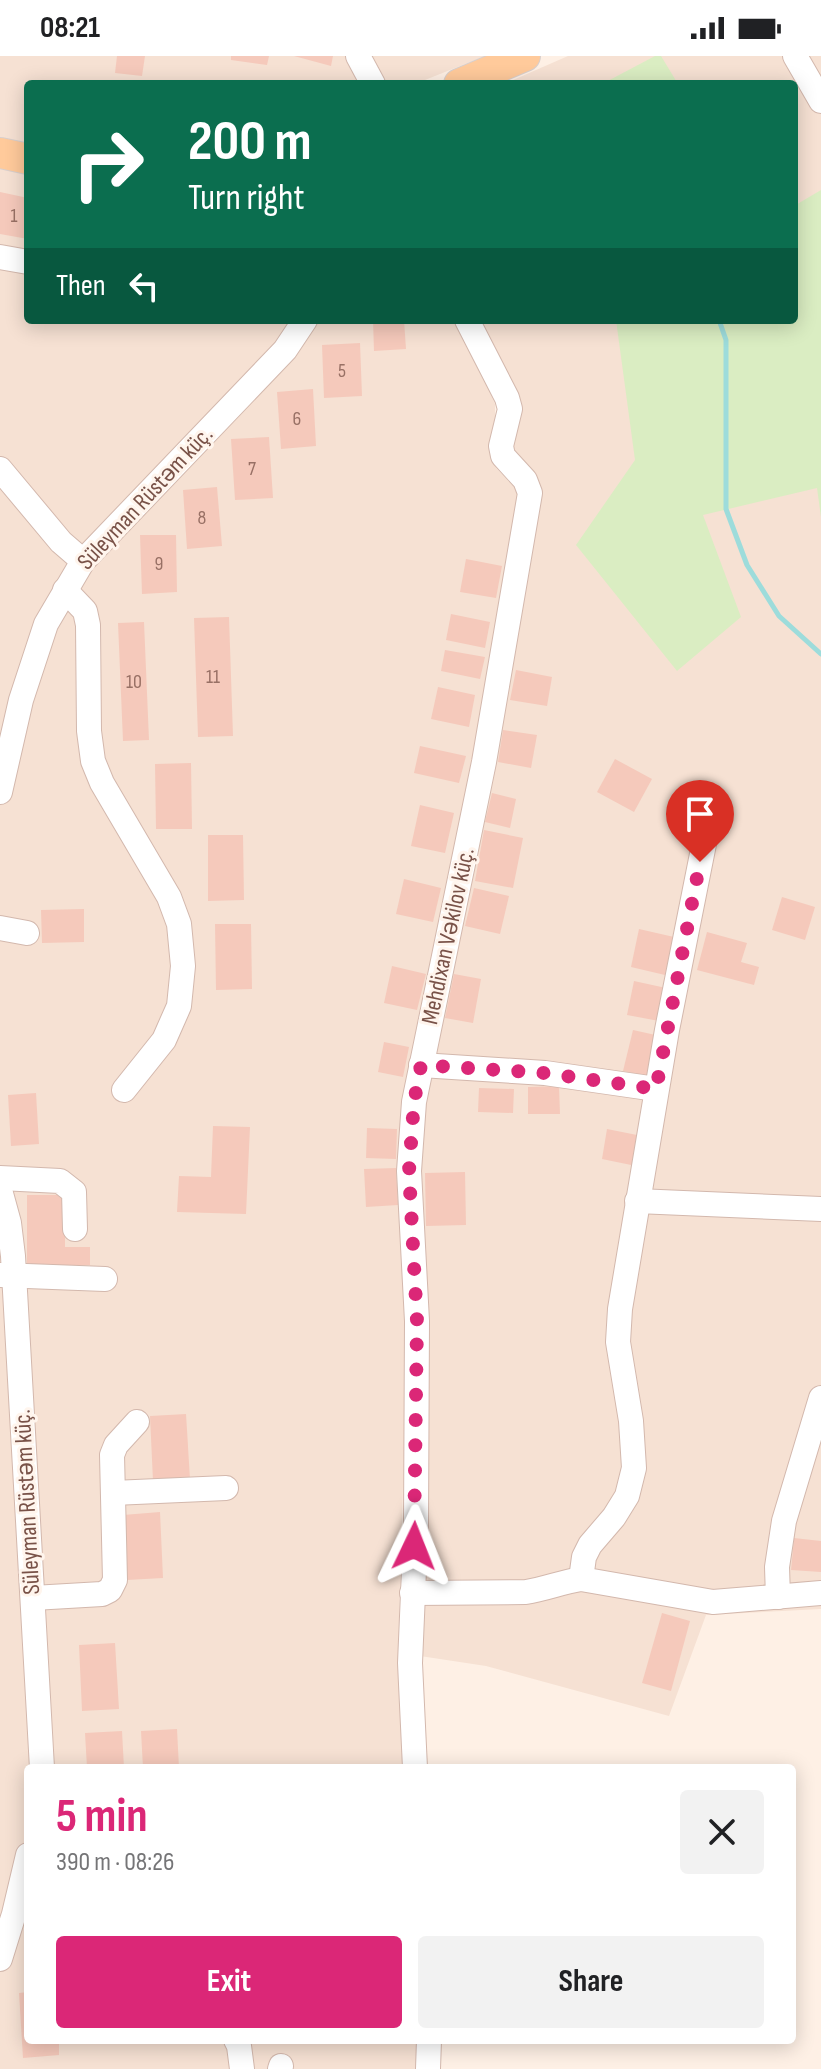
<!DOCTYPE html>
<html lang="en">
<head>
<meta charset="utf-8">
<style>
	body { margin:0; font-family:"Sofia Sans Condensed",sans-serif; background:#f2f2f2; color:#202124; height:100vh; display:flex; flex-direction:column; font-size:30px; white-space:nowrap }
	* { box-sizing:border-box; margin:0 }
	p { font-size:26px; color:#757577 }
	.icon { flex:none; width:44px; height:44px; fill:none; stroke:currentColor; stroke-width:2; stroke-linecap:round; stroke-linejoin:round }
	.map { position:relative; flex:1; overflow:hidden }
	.side { position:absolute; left:24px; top:1708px; width:772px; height:280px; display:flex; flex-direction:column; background:#fff; border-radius:8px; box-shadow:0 4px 20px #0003 }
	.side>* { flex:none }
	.hud { position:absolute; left:24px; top:24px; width:774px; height:244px; border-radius:8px; box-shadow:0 4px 20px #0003; background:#0b6e4f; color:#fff; overflow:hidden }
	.pin { position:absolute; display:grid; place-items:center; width:68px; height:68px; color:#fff; margin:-82px -34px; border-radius:50% 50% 50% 0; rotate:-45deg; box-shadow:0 0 8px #0007 }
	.pin .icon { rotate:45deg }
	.me { position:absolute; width:88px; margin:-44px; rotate:2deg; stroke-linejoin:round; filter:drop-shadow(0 0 6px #0008) }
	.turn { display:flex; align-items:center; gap:28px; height:168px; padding:0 32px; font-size:36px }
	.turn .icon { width:104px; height:104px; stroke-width:2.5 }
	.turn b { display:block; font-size:56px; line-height:68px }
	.then { display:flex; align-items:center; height:76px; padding:0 32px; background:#0003; gap:16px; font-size:30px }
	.round { display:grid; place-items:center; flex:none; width:84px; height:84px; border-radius:8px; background:#f2f2f2 }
	.headline { display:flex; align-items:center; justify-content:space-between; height:136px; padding:0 32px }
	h1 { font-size:48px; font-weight:700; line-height:60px; color:#db2777 }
	.cta { display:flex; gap:16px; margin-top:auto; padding:16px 32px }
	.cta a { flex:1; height:92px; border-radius:8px; background:#db2777; color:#fff; font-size:32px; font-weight:700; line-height:92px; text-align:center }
	.cta a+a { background:#f2f2f2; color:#202124 }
	.status { display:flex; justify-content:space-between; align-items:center; height:56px; padding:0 40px; background:#fff; direction:ltr }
	.status svg { height:22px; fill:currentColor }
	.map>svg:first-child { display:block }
	.residential { fill:#f6e1d3 }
	.green { fill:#daedc2 }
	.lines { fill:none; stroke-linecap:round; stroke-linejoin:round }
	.stream { stroke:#9ddcdb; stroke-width:5 }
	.building { fill:#f5c9bb }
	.minor-casing { stroke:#d3b8ad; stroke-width:26 }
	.major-casing { stroke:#d9cfcc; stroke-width:32 }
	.minor { stroke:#fff; stroke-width:24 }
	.major { stroke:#ffca9b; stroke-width:30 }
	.route { stroke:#db2777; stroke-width:14; stroke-dasharray:0 25.2 }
	.labels { text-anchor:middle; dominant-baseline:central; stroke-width:6; stroke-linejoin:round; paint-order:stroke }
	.number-label { font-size:20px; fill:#987065 }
	.street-label { font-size:24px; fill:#795248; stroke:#fff5ed }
</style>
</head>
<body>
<div class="status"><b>08:21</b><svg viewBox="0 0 49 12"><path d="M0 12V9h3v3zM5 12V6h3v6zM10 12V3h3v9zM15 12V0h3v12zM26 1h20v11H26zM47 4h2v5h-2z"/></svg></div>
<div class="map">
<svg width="821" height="2013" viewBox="0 0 821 2013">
	<rect width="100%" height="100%" fill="#fef0e5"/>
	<g class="residential">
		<polygon points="0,0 485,0 415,28 28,28 28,264 458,264 495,348 495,361 490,383 491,397 496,412 515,432 520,446 450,825 405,1043 405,1362 398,1597 405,1712 28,1712 28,1984 420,1984 419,2013 0,2013"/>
		<polygon points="568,0 821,0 821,1553 706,1559 669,1660 486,1610 420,1600 417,1117 423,1051 540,436 517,405 474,264 794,264 794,28 504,28"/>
	</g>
	<g class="green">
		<polygon points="655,0 661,0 678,28 602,28"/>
		<polygon points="821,134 821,461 817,432 703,459 741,561 677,615 576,489 635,404 616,264 794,264 794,150"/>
	</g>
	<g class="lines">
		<polyline class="stream" points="719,264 726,284 726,453 747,509 779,560 821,598"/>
	</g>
	<g class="building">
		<polygon points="117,0 145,0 142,20 115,17"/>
		<polygon points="231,0 269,0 267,9 231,4"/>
		<polygon points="294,0 333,0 331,10"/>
		<polygon points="0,136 28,142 28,183 0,178"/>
		<polygon points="373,264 404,264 406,293 374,295"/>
		<polygon points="360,287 362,340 324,342 322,289"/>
		<polygon points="313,333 316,390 281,393 277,336"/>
		<polygon points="269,381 273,442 235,444 231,383"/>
		<polygon points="217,431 222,490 187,493 183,434"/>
		<polygon points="140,479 176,479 177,536 142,538"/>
		<polygon points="466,503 502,510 496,542 460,536"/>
		<polygon points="451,558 490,566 485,592 446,584"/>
		<polygon points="229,561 233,680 198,681 194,562"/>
		<polygon points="144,566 149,684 123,685 118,567"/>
		<polygon points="445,594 485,601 480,623 441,615"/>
		<polygon points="516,614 552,621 547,650 510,644"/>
		<polygon points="438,631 475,639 469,671 431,663"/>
		<polygon points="503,674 537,679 531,712 498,706"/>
		<polygon points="420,690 466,700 459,727 414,717"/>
		<polygon points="615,703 652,723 634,756 597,736"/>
		<polygon points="191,707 192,773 156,773 155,708"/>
		<polygon points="492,737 516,743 510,772 485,766"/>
		<polygon points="420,749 454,757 445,797 411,790"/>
		<polygon points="484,774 523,782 513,832 475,825"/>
		<polygon points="208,779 243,779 244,844 208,845"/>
		<polygon points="404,823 441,832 433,866 396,858"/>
		<polygon points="474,832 509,840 500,878 465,870"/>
		<polygon points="782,841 815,851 805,884 772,874"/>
		<polygon points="84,853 84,886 42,887 41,854"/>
		<polygon points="215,868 251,868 252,933 216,934"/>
		<polygon points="639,873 674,881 665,919 631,911"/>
		<polygon points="707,876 747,887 741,906 759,911 754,929 697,914"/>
		<polygon points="392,910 426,918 417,954 384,947"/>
		<polygon points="454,918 481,923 473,967 445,962"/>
		<polygon points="634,925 666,932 659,965 627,959"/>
		<polygon points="633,974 660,980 651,1021 623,1015"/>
		<polygon points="384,986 409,991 403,1021 378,1016"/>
		<polygon points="559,1030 560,1058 528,1058 528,1031"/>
		<polygon points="479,1032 514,1033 513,1057 478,1056"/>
		<polygon points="36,1037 39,1088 11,1090 8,1039"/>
		<polygon points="213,1070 250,1071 246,1158 177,1156 179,1120 211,1121"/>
		<polygon points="367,1072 397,1073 396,1103 366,1102"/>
		<polygon points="607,1073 642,1080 636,1110 602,1103"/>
		<polygon points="396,1112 398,1149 366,1151 364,1113"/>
		<polygon points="465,1116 466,1169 426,1170 425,1117"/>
		<polygon points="27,1139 65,1139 65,1191 90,1191 90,1209 27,1209"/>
		<polygon points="186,1358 190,1423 153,1425 150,1360"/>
		<polygon points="160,1456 163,1522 127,1524 123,1459"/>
		<polygon points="794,1482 821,1485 821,1516 791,1514"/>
		<polygon points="662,1557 690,1565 671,1635 642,1627"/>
		<polygon points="115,1587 119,1653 82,1655 79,1589"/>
		<polygon points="177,1673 179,1712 143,1712 141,1675"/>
		<polygon points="122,1675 124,1712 87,1712 85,1677"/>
		<polygon points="28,1936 28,1984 59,1984 59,1999 23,2002 19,1937"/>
	</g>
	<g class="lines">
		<g class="minor-casing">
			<g id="minor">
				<polyline points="358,0 373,28"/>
				<polyline points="795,0 821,45"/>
				<polyline points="0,201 28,206"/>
				<polyline points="0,413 61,486 83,505"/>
				<polyline points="65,534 85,555 88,569 89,675 93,705 102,727 169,841 179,868 183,910 179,950 164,984 124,1034"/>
				<polyline points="0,736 21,644 46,568 83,505 285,294 305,264"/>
				<polyline points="0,872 27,877"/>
				<polyline points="421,1009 545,1017 656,1033"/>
				<polyline points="0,1122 60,1125 74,1136 75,1173"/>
				<polyline points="0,1134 9,1167 13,1200 42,1712"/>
				<polyline points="637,1145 821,1153"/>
				<polyline points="0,1219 105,1223"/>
				<polyline points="113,1437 226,1432"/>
				<polyline points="581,1523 584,1501 590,1489 614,1461 627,1440 634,1412 631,1365 618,1286 620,1253 667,974 706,778"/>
				<path d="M412 1537 526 1536C545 1533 562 1526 581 1523L713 1546 821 1537"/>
				<polyline points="778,1541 777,1511 784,1465 821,1342"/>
				<polyline points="33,1542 102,1538 110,1534 115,1524 112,1399 116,1389 137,1366"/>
				<polyline points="415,1712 410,1607 416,1467 417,1265 409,1115 414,1046 484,706 530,437 525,424 503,400 501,390 510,353 507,342 467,264"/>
				<polyline points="0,1903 14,1858 28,1799"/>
				<polyline points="236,1984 239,1990 242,2013"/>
				<polyline points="280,2013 281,2010"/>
				<polyline points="428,2013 429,1984"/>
			</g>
		</g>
		<g class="major-casing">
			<g id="major">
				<polyline points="459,28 525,0"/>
				<polyline points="0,97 28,103"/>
			</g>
		</g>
		<use href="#minor" class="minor"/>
		<use href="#major" class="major"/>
	</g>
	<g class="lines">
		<polyline class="route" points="414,1490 417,1265 409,1115 414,1046 421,1009 545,1017 656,1033 700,806"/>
	</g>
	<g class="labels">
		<g class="number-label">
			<text x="14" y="160">1</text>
			<text x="342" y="315">5</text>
			<text x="297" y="363">6</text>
			<text x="252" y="413">7</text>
			<text x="202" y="462">8</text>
			<text x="159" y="508">9</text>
			<text x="213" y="621">11</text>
			<text x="134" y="626">10</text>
		</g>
		<g class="street-label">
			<text transform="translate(145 442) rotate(-47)">Süleyman Rüstəm küç.</text>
			<text transform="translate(448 880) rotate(-78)">Mehdixan Vəkilov küç.</text>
			<text transform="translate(27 1446) rotate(-93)">Süleyman Rüstəm küç.</text>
		</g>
	</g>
</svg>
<div class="pin" style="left:700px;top:806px;background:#d93025"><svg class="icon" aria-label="arrive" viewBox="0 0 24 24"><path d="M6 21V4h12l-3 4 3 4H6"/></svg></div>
<svg class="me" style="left:414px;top:1490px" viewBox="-20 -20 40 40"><path d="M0-17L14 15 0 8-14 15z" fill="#db2777" stroke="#fff" stroke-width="4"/></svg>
<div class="hud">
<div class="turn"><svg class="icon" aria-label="right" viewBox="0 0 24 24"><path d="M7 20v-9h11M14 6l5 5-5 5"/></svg><div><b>200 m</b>Turn right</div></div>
<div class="then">Then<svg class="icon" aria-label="left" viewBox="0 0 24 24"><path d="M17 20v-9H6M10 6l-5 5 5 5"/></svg></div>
</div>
<section class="side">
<div class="headline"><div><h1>5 min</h1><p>390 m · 08:26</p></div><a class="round"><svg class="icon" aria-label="close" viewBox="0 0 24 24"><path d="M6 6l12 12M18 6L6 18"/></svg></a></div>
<div class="cta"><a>Exit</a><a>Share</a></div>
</section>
</div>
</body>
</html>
